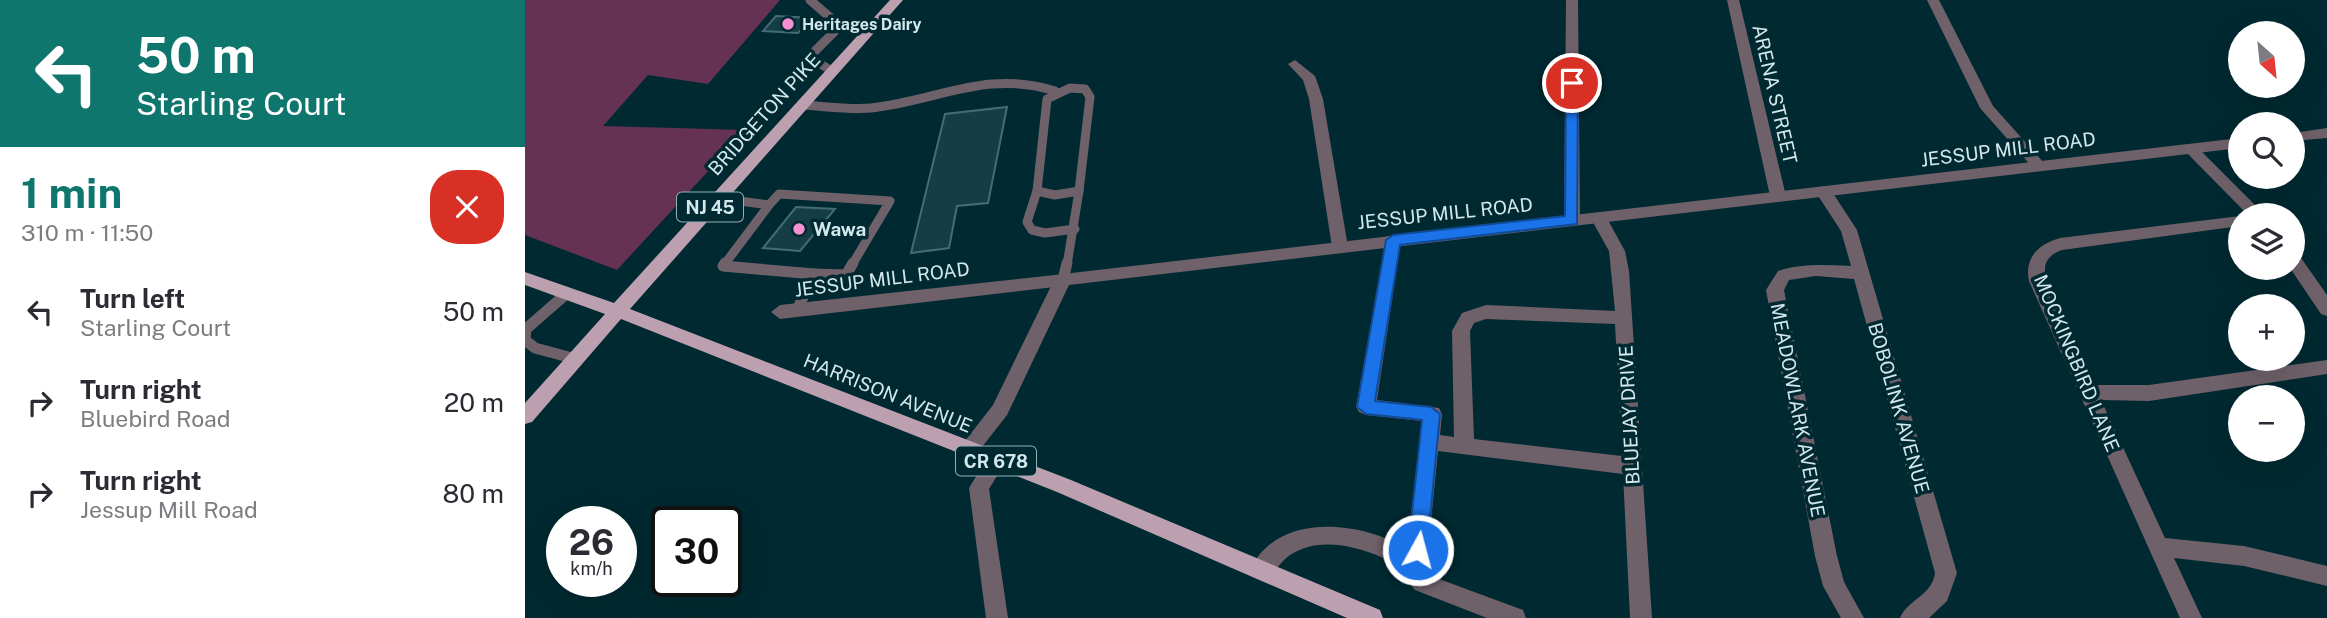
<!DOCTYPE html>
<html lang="en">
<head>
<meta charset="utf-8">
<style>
	body { margin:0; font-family:"Public Sans",sans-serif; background:#f2f2f3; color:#2b2b33; height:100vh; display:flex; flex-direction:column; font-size:26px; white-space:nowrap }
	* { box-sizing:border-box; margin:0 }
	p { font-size:23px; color:#7c7c81 }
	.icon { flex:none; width:38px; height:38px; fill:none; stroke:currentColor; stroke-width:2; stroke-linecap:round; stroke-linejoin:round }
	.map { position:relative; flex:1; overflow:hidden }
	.details { display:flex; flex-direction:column; background:#fff; width:525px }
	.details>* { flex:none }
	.guide { background:#0f766e; color:#fff; overflow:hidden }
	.needle { width:46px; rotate:153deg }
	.buttons { position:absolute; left:1703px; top:21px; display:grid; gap:14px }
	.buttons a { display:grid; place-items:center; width:77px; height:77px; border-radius:50%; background:#fff; box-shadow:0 7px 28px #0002; font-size:35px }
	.speed { position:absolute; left:21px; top:506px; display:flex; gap:14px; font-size:35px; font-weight:700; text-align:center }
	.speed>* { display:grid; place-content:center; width:91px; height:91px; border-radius:50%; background:#fff; box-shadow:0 7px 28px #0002; line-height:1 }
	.speed small { font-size:18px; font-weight:400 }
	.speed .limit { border:4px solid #111; border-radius:10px; background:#fff; color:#111 }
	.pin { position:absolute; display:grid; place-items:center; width:60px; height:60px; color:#fff; margin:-30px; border:4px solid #fff; border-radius:50%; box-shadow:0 2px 7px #0007 }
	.me { position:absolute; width:77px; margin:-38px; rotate:7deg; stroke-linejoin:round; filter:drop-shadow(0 0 5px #0008) }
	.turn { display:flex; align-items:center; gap:24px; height:147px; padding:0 21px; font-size:32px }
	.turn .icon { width:91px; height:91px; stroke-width:2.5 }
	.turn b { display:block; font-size:49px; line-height:60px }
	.round { display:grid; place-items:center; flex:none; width:74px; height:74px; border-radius:28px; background:#f2f2f3 }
	.headline { display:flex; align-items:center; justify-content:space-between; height:119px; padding:0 21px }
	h1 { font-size:42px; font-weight:700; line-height:52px; color:#0f766e }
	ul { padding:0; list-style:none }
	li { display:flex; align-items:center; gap:21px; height:91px; padding:0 21px }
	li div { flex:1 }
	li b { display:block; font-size:26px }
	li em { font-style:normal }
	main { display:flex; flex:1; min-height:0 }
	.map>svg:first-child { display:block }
	.green { fill:#663254 }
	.building { fill:#143d46; stroke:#446c76; stroke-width:2 }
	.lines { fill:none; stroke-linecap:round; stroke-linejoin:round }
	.service-far1 { stroke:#6f6169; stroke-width:9 }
	.service { stroke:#6f6169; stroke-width:11 }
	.minor { fill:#6f6169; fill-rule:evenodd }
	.tertiary { fill:#6f6169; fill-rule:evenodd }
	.primary { fill:#bca0b0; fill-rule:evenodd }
	.route { fill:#1a73e8; stroke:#114b97; stroke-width:2 }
	.poi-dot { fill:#f690d0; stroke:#002931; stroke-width:2.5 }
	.labels { text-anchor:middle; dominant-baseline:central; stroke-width:7; stroke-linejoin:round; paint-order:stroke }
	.far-poi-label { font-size:16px; font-weight:bold; fill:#d3e8ed; stroke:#002931; text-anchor:start }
	.shield { fill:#002931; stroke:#94afb5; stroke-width:2 }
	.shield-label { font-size:18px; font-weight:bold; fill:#d3e8ed }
	.street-label { font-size:19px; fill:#d3e8ed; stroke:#002931 }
	.poi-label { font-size:19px; font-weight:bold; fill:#d3e8ed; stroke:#002931; text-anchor:start }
</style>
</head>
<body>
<main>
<section class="details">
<div class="guide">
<div class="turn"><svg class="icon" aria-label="left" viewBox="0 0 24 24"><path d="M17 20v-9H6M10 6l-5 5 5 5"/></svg><div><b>50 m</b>Starling Court</div></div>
</div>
<div class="headline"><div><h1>1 min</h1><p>310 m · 11:50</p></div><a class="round" style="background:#d93025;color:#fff"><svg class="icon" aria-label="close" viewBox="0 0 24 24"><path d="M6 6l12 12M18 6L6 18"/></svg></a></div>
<ul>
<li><svg class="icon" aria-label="left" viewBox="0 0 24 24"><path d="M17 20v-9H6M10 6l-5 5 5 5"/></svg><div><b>Turn left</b><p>Starling Court</p></div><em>50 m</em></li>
<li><svg class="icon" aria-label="right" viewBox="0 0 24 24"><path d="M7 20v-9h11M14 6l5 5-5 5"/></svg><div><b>Turn right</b><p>Bluebird Road</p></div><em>20 m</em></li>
<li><svg class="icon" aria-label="right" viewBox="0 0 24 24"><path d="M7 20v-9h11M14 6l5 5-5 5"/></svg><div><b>Turn right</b><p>Jessup Mill Road</p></div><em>80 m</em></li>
</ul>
</section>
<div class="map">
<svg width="1802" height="618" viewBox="0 0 1802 618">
	<rect width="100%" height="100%" fill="#002931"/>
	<polygon class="green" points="0,0 255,0 183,84 123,75 78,126 221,130 92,270 0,235"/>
	<g class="building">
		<polygon points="251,16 287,18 273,33 238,31"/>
		<polygon points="482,107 463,203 432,206 424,248 386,253 420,114"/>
		<polygon points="271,207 310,209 275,251 238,248"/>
	</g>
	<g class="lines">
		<g class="service-far1">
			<polyline points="285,0 315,26 347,27"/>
			<polyline points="307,71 284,57 315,26"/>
			<polygon points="545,88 560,89 565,97 554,191 530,195 512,191 522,99"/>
			<path d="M276 105C299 106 323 110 346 108 412 101 462 69 530 91"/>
			<polyline points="512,191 502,222 507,230 520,233 550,229"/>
			<polyline points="192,198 244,205 199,265"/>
			<polyline points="244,205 254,194 365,201 327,265"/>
			<polyline points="542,265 554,191"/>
		</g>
		<g class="service">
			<polyline points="200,263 198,266 289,274 272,310"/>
			<polyline points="289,274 321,275 328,263"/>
			<polyline points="538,280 542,263"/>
			<polyline points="41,294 1,329 0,340 10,348 51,359"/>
		</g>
		<g class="minor">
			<polygon points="1041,0 1053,0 1055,220 1047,225 1039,220"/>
			<polygon points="1202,0 1214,0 1261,196 1253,201 1245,196"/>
			<polygon points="1402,0 1414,0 1468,106 1519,163 1522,166 1519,169 1509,169 1455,108"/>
			<polygon points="770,60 790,76 798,99 823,247 815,253 807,247 784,99 778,80 763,64"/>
			<polygon points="1666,144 1671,146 1740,215 1723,215 1661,152 1661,146"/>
			<path d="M1298 186 1304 187 1332 230 1432 573 1422 601 1404 618H1375C1383 599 1407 596 1410 573L1329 279 1291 276 1264 280 1259 290 1312 556 1319 582 1339 618H1316L1298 586 1290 556 1241 290 1253 271C1277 263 1301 265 1326 266L1316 231 1290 191Z"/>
			<path d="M1073 212 1079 213 1100 251 1104 271 1127 618H1105L1098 474 913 451 901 571 906 576 998 610 1001 618H962L890 590 884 583 872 579 865 561C836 547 795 535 765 555 754 563 749 575 736 580L728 577 725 570C752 511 837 521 882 549L897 421 841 415 834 412 831 407 862 236H874L876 240 852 400 914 408 917 414 915 435 929 437 927 331 937 313 961 305 1090 311 1084 251 1065 217ZM961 319 1090 324 1097 456 949 439 945 331 949 323Z"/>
			<path d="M1715 216V226L1537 250C1521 256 1517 265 1522 281L1569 385H1624L1802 360V374L1624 401 1576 400 1640 538 1719 546 1802 566V586L1719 566 1649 558 1677 618H1655L1504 281C1499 257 1514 244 1535 238Z"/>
			<polygon points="1768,253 1774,255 1802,295 1802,316 1796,314 1765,268 1768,268"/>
			<polygon points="538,274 547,280 538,286 255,319 246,312 255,305"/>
			<polygon points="471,453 478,455 481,461 464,489 483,618 461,618 444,488 464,455"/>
		</g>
		<g class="tertiary">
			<polygon points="1802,128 1802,138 1768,141 1768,133"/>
			<polygon points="1715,138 1715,148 544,285 482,415 450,456 443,458 436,456 433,450 468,405 529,280 538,274"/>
		</g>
		<polygon class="primary" points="365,0 378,0 105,309 546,480 855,610 858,618 822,618 532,492 96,319 7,422 0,424 0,403 80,314 0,285 0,272 89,303"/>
	</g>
	<polygon class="route" points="1047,79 1053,83 1052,224 875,245 850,401 906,407 915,414 902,550 900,556 893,559 886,556 883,550 897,420 841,414 832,407 861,240 868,235 1040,216 1041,83"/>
	<g class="poi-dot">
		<circle cx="263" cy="24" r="7"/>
		<circle cx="274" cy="229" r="7"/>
	</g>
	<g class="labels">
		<g class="far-poi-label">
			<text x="277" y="24">Heritages Dairy</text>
		</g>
		<g class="shield">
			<rect x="152" y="192.5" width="66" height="29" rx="5"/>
			<rect x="431" y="446.5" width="80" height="29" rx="5"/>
		</g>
		<g class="shield-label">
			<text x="185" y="207">NJ 45</text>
			<text x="471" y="461">CR 678</text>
		</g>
		<g class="street-label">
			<text transform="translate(1250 94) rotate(77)">ARENA STREET</text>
			<text transform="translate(239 114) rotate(-48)">BRIDGETON PIKE</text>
			<text transform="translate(1483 149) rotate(-7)">JESSUP MILL ROAD</text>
			<text transform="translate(920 213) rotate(-6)">JESSUP MILL ROAD</text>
			<text transform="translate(357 279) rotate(-7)">JESSUP MILL ROAD</text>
			<text transform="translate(1552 363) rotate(67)">MOCKINGBIRD LANE</text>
			<text transform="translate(363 393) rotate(22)">HARRISON AVENUE</text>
			<text transform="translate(1374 408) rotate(74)">BOBOLINK AVENUE</text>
			<text transform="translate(1273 410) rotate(79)">MEADOWLARK AVENUE</text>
			<text transform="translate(1104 415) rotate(-93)">BLUEJAY DRIVE</text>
		</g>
		<g class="poi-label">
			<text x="288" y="229">Wawa</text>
		</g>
	</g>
</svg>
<div class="buttons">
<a><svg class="needle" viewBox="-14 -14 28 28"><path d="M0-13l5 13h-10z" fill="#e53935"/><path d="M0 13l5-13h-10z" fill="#7c7c81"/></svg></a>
<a><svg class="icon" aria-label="search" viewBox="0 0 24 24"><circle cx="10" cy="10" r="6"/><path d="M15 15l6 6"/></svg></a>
<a><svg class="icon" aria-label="layers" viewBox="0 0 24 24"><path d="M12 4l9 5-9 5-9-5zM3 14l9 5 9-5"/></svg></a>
<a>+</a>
<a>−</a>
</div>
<div class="speed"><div>26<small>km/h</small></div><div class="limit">30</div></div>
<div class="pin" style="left:1047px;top:83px;background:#d93025"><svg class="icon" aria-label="arrive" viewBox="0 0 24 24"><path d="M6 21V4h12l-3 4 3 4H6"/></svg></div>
<svg class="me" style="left:893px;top:550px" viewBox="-20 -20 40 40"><circle r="17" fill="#1a73e8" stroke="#fff" stroke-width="3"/><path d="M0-11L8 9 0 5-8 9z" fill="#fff"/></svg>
</div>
</main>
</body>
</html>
